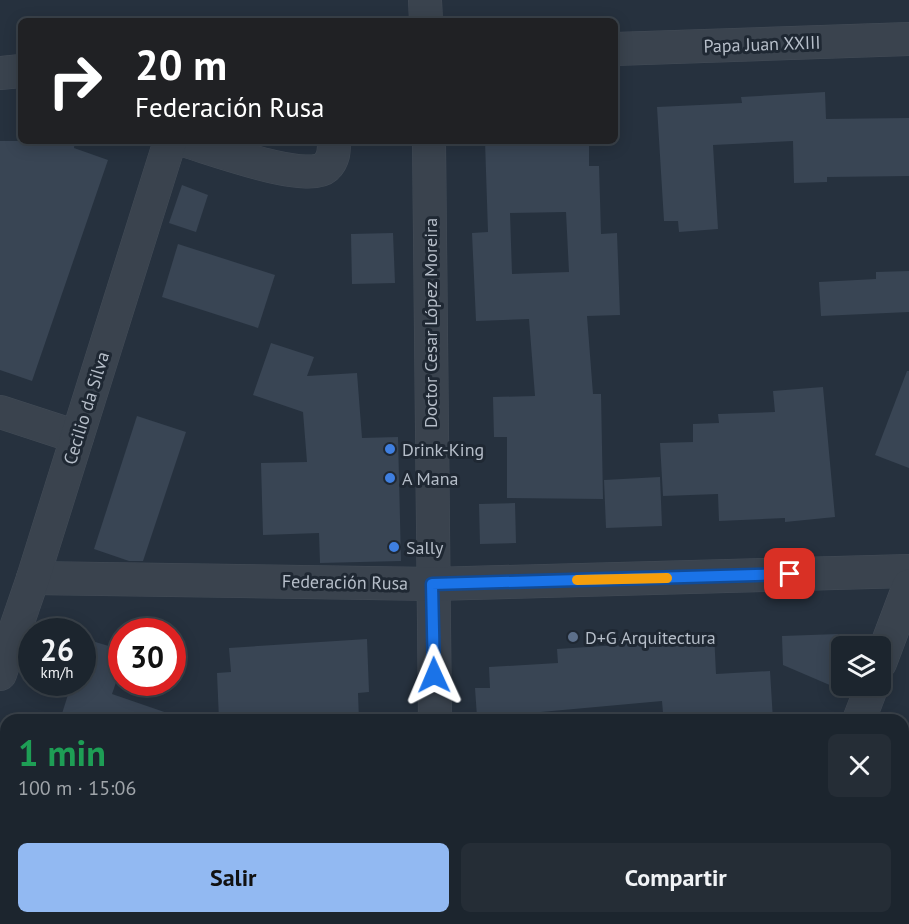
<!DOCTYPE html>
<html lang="es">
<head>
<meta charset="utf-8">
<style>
	body { margin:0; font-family:"PT Sans",sans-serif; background:#252d36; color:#f1f3f6; height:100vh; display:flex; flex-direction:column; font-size:22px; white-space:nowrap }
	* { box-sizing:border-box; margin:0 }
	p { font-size:20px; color:#a0a5aa }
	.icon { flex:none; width:33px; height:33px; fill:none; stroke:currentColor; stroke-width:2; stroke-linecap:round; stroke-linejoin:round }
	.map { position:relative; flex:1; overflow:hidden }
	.panel { position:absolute; left:0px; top:714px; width:909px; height:210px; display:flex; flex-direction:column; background:#1c252e; border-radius:18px 18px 0 0; box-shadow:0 3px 15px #0003,0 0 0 2px #3a424a }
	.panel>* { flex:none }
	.banner { position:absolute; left:18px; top:18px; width:600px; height:126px; border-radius:9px; box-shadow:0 3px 15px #0003,0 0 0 2px #3a424a; background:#202124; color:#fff; overflow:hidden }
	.tools { position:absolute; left:831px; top:636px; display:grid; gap:12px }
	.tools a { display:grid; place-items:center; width:60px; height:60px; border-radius:9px; background:#1c252e; box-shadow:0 3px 15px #0003,0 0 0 2px #3a424a; font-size:30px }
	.speed { position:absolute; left:18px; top:618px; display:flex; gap:12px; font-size:30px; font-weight:700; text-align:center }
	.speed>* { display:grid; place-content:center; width:78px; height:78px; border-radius:50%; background:#1c252e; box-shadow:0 3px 15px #0003,0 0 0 2px #3a424a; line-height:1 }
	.speed small { font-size:15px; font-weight:400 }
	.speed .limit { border:9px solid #d22; background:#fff; color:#111 }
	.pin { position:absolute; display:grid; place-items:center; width:51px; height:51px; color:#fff; margin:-26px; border-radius:12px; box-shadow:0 3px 9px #0006 }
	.me { position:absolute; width:66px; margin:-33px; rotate:359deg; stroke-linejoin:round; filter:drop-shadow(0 0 4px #0008) }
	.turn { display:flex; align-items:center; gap:21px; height:126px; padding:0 18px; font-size:27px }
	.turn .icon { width:78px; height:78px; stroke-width:2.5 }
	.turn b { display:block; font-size:42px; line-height:51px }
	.round { display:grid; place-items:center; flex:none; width:63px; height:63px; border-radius:9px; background:#252d36 }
	.headline { display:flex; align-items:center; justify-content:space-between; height:102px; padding:0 18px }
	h1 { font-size:36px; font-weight:700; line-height:45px; color:#1e9e55 }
	.action { display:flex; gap:12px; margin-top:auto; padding:12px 18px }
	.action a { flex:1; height:69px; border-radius:9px; background:#92b9f2; color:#111; font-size:24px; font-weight:700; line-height:69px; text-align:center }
	.action a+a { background:#252d36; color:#f1f3f6 }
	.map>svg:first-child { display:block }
	.green { fill:#283d3f }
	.building { fill:#394554; fill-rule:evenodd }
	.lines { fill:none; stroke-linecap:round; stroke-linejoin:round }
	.minor-casing { stroke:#434c57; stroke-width:34 }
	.minor { stroke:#3a434e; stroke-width:33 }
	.route-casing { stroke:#114b97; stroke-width:15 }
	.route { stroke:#1a73e8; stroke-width:10 }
	.slow { stroke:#f59e0b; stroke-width:10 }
	.shop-dot { fill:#3f7fe0; stroke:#1f2833; stroke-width:2 }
	.service-dot { fill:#5c6f8a; stroke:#1f2833; stroke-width:2 }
	.labels { text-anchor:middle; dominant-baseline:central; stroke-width:6; stroke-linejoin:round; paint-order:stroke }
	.street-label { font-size:18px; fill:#b6bec9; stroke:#1f2833 }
	.poi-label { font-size:18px; fill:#b6bec9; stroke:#1f2833; text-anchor:start }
</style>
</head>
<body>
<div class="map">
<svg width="909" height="924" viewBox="0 0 909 924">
	<rect width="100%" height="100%" fill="#26313e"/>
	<polygon class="green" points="85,918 114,918 117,924 100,924"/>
	<g class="building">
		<polygon points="825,92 826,119 909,118 909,176 827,177 827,182 794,183 793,141 713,145 718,229 679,232 678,221 664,221 657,107 742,103 741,97"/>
		<polygon points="0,141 75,141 74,148 108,160 32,381 0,370"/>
		<path d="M485 141H589V166H599L601 234 617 233 620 315 587 316 593 394H601L603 499 507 498V437H494L493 397 535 396 529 319 476 321 472 233 488 232ZM566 212 569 272 512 274 510 213Z"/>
		<polygon points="182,185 208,195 196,232 169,223"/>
		<polygon points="393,233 395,283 352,284 351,234"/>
		<polygon points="178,244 275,275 258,328 162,297"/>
		<polygon points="909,271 909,312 821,316 819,282 876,279 876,272"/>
		<polygon points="271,343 314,357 307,376 357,373 362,438 398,437 401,561 320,563 319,533 263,535 261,463 307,462 303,412 253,395"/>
		<polygon points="907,371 909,371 909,468 875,455"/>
		<polygon points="823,387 835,517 785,522 785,518 719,521 718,494 663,496 660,443 693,442 693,424 719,423 718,414 775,412 773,391"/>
		<polygon points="137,416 186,432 143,561 129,561 94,549"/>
		<polygon points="660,477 662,526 606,528 604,480"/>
		<polygon points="515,503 516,543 480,544 479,504"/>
		<polygon points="714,633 716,674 770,671 773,720 679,720 678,712 663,713 662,701 541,712 542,720 499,720 499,716 477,717 475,688 490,688 489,667 558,663 557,649 618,645 617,639"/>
		<polygon points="838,634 842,646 842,664 832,686 783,665 782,636"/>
		<polygon points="82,638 122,650 122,665 112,694 176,716 175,720 60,720 72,682 82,682"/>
		<polygon points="367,639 369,692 358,693 359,720 219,720 217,673 231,672 229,648"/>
	</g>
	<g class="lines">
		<g class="minor-casing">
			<g id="minor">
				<polyline points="425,0 426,21"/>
				<polyline points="615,49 909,39"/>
				<polyline points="0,73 21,71"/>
				<path d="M186 141C211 148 307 184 326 167 334 159 334 151 334 141"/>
				<polyline points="429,141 435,720"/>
				<polyline points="0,412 77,437"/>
				<polyline points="33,578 432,584 909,571"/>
				<polyline points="880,663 909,586"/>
				<polyline points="0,674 33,578 170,141"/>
				<polyline points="859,720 872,686"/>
				<polyline points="439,918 440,924"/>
				<polyline points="783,924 785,918"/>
			</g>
		</g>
		<use href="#minor" class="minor"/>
	</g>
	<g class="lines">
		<g class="route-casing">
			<polyline id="route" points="434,675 432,584 790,574"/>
		</g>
		<use href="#route" class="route"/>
		<polyline class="slow" points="577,580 667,578"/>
	</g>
	<g class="shop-dot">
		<circle cx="390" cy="449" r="6"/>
		<circle cx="390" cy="478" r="6"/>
		<circle cx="394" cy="547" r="6"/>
	</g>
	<circle class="service-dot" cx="573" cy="637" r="6"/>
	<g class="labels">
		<g class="street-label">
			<text transform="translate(762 44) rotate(-2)">Papa Juan XXIII</text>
			<text transform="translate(430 323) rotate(-90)">Doctor Cesar López Moreira</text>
			<text transform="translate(86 408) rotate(-73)">Cecilio da Silva</text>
			<text transform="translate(345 582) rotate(1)">Federación Rusa</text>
		</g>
		<g class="poi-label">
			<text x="402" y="449">Drink-King</text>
			<text x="402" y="478">A Mana</text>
			<text x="406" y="547">Sally</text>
			<text x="585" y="637">D+G Arquitectura</text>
		</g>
	</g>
</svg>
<div class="tools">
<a><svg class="icon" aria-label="layers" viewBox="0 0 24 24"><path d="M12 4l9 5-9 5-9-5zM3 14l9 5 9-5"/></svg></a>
</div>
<div class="speed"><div>26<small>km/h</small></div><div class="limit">30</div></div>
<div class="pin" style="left:790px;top:574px;background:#d93025"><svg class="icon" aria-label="arrive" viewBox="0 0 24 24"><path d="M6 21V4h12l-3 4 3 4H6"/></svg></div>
<svg class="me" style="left:434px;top:675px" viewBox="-20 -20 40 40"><path d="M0-17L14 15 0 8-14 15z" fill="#1a73e8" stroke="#fff" stroke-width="4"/></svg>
<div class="banner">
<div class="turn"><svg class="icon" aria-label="right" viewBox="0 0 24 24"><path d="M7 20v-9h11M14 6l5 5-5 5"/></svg><div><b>20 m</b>Federación Rusa</div></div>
</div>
<section class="panel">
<div class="headline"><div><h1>1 min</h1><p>100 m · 15:06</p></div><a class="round"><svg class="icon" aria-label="close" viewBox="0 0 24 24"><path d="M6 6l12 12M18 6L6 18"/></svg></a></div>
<div class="action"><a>Salir</a><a>Compartir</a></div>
</section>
</div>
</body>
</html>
